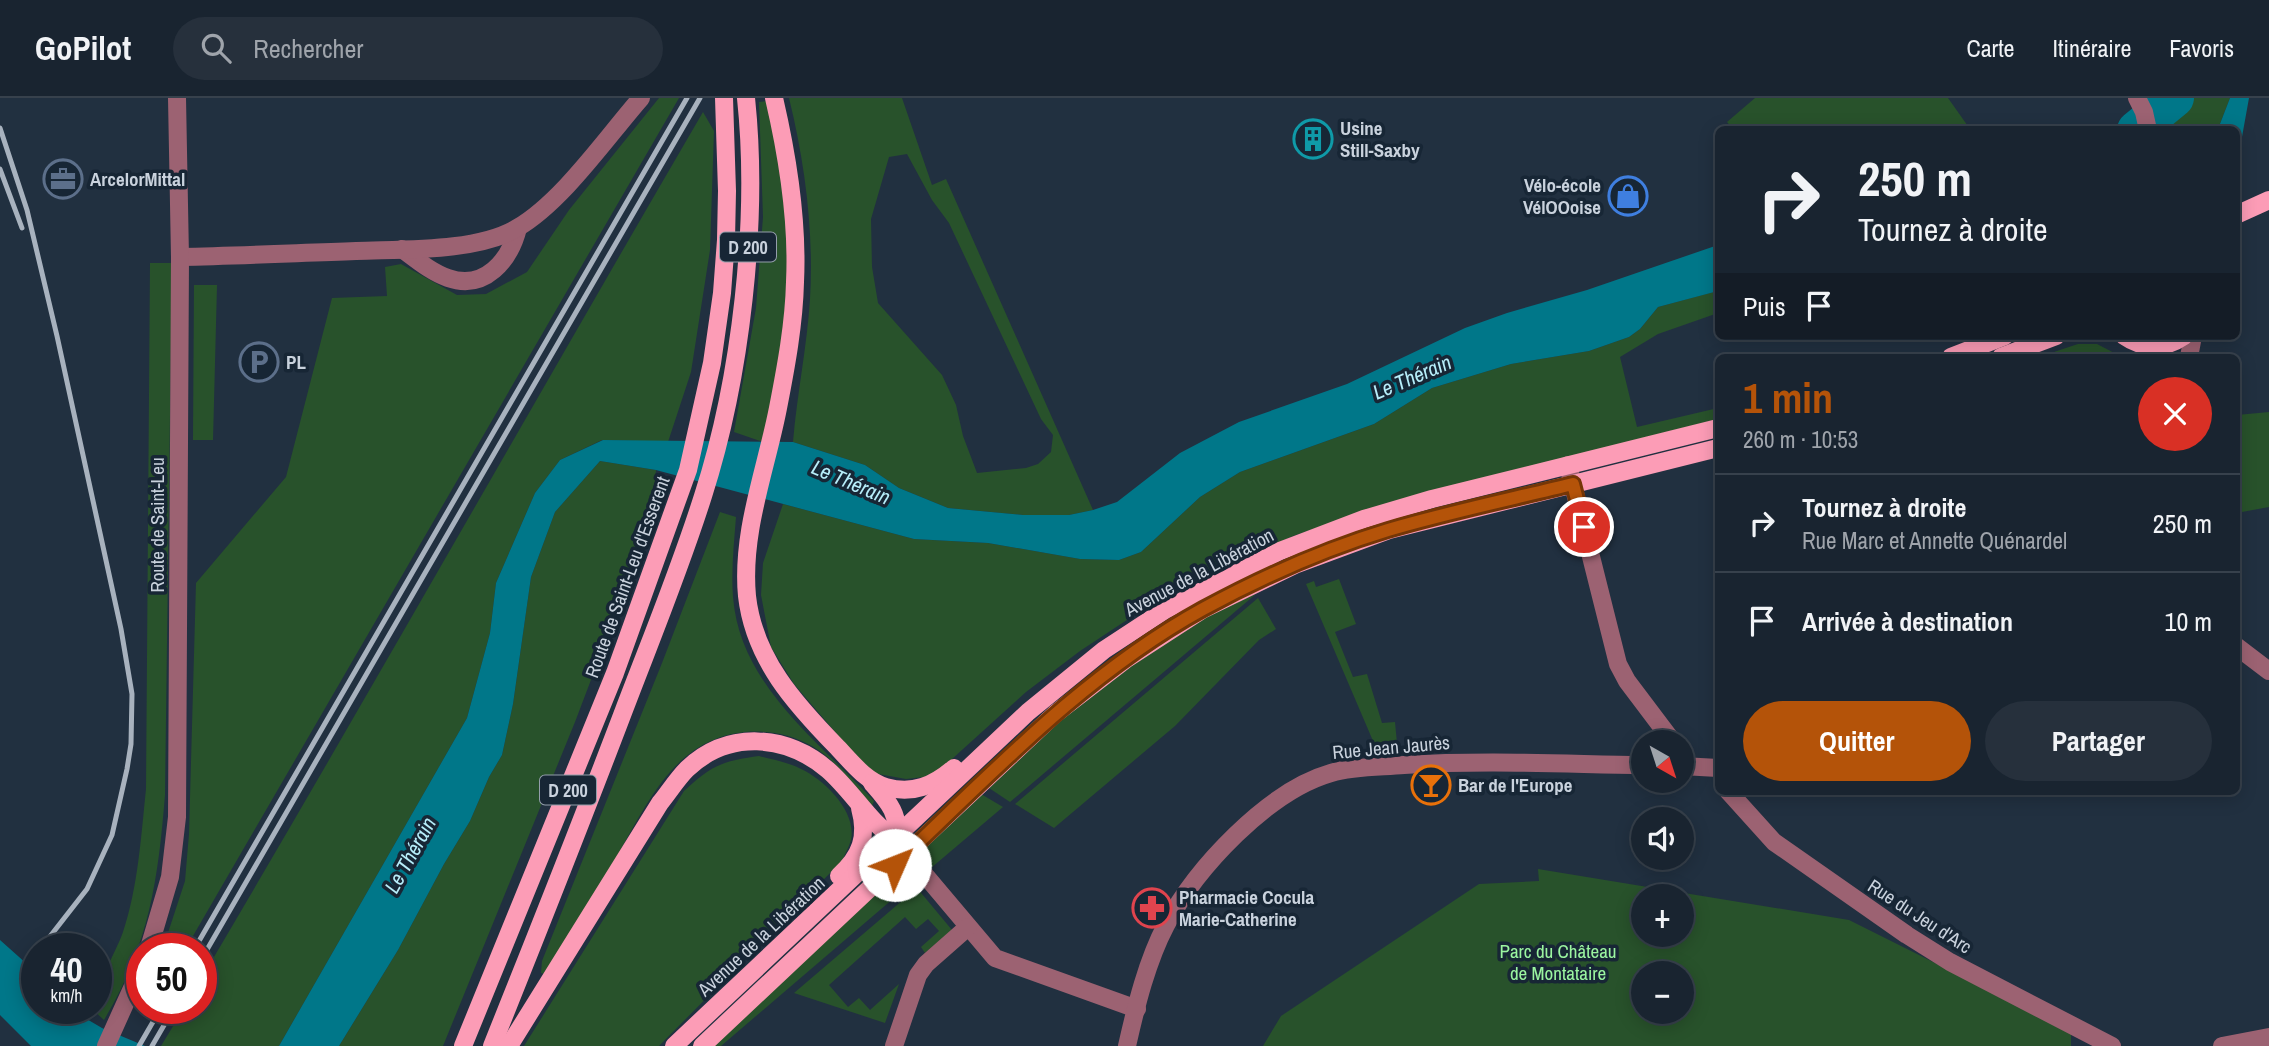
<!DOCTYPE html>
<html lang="fr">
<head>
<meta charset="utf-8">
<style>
	body { margin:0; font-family:"Archivo Narrow",sans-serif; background:#26303c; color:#f1f3f6; height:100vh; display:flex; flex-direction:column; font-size:26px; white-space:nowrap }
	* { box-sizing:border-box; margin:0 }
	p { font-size:23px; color:#9fa4ab }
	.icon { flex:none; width:38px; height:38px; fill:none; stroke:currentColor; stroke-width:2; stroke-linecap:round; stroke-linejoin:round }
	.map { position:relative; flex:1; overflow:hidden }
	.details { position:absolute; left:1715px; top:256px; width:525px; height:441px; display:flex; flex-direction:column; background:#192430; border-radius:10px; box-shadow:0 4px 18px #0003,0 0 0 2px #37414c }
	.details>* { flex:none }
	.banner { position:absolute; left:1715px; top:28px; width:525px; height:214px; border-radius:10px; box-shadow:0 4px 18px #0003,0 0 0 2px #37414c; background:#192430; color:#f1f3f6; overflow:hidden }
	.needle { width:46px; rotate:141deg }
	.buttons { position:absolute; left:1631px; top:632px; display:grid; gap:14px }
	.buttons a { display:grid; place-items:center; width:63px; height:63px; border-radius:50%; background:#192430; box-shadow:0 4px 18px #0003,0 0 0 2px #37414c; font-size:35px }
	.speed { position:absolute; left:21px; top:835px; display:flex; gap:14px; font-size:35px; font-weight:700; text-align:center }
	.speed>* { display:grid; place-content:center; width:91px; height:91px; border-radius:50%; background:#192430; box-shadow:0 4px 18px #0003,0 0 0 2px #37414c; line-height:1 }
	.speed small { font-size:18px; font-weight:400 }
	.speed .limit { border:10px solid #d22; background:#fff; color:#111 }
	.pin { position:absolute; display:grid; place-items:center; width:60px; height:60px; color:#fff; margin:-30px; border:4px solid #fff; border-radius:50%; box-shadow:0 2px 7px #0007 }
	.me { position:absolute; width:77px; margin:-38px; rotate:46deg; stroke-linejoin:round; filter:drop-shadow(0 0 5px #0008) }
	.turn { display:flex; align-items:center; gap:24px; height:147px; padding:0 28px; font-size:32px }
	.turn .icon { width:91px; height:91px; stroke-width:2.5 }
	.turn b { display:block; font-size:49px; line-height:60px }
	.then { display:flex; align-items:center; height:66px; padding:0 28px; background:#0003; gap:14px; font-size:26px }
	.round { display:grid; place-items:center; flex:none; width:74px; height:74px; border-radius:37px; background:#26303c }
	.headline { display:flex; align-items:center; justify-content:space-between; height:119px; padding:0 28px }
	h1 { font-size:42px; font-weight:700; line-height:52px; color:#b45309 }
	.primary-button { display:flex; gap:14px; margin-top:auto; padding:14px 28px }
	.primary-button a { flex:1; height:80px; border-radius:42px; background:#b45309; color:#fff; font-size:28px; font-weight:700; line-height:80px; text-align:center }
	.primary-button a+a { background:#26303c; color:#f1f3f6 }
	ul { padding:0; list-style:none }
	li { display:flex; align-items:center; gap:21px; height:98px; padding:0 28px; border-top:2px solid #37414c }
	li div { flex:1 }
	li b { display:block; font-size:26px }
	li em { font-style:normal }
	header { display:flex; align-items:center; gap:42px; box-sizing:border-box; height:98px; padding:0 35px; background:#192430; border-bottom:2px solid #37414c }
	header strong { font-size:33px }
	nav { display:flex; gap:38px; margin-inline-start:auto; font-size:24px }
	.search { width:490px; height:63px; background:#26303c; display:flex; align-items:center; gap:18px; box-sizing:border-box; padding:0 24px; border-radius:38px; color:#9fa4ab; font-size:26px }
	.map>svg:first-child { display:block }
	.green { fill:#28522b; fill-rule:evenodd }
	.water { fill:#007789 }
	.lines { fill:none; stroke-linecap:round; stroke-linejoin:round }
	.river { stroke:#007789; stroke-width:38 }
	.minor { stroke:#9c6272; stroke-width:18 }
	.major { stroke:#fc9cb6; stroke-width:18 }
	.rail { stroke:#a8b2be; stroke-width:5 }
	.route-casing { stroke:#753606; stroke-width:18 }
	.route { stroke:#b45309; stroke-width:12 }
	.labels { text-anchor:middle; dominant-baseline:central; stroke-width:7; stroke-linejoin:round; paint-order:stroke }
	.shield { fill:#172635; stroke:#949eab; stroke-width:2 }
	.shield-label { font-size:18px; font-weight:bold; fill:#c9d2dd }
	.poi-label { font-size:19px; font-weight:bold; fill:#c9d2dd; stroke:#172635; text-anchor:start }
	.street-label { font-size:19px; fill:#c9d2dd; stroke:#172635 }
	.park-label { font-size:19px; fill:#9bf5a0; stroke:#172635 }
	.water-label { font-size:21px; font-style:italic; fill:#b7eefa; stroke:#172635 }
</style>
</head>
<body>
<header>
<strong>GoPilot</strong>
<div class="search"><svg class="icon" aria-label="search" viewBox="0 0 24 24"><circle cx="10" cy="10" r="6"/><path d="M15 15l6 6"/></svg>Rechercher</div>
<nav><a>Carte</a><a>Itinéraire</a><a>Favoris</a></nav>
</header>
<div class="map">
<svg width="2269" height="948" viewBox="0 0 2269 948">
	<rect width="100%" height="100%" fill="#213040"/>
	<g class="green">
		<polygon points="659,0 679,0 186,850 163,850 185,783 189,736 196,485 286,379 332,200 387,198 385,169 401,166 457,197 486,196 527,174 569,112"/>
		<path d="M789 0H902L932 87 946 81 1093 412 1069 417H1023L948 410 899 390 865 367 793 344C797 296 807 249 810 201 814 134 805 65 789 0ZM907 56 932 102 949 125 1041 321 1053 337 1051 354 1038 366 1026 370 977 375 963 338 956 307 942 277 878 205 872 169 871 121 889 59Z"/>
		<polygon points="1755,0 1948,0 1970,31 1733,31 1727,24"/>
		<polygon points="2193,0 2230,0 2218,31 2162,31 2161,23"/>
		<path d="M767 3C782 72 792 141 786 211 782 256 772 300 763 344L734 334 756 210 763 119 759 4Z"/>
		<path d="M703 14 714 33 710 152 691 274 668 344 602 342 560 362 535 395 496 485 490 535 467 620 279 948H161L184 910H201V881C371 593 535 302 703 14Z"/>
		<path d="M150 165H172L165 697C158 783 149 847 104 922L91 910H96C96 884 114 859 123 834 138 789 141 739 146 691Z"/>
		<polygon points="194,187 217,187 213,342 193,342"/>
		<polygon points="1717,193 1718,215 1658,236 1620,259 1637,329 1718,310 1718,321 1573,358 1351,418 1293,438 1190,486 1142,512 1080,553 1026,594 941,671 924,679 906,681 878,676 866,670 794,586 771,549 761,497 763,465 783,406 914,441 988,445 1080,461 1119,462 1141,454 1200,399 1240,374 1374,326 1432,290 1511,266 1589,253 1629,239 1640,231 1658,209"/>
		<polygon points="2078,246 2097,246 2122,259 2039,259"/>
		<polygon points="2269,314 2269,409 2242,414 2242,421 2237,421 2237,317"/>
		<polygon points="600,363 656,372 652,421 575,624 443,948 339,948 398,852 444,766 470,723 489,679 502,657 513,606 531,479 555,414"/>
		<path d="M720 414 736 419C734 445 731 473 733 499 740 588 819 643 874 703L872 708C854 687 836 662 812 648 791 636 768 632 745 634 675 641 648 704 617 758 595 795 573 832 551 869L545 876 541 875 542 863 662 565Z"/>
		<polygon points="1339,481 1356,526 1335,534 1353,579 1367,576 1382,625 1395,624 1398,656 1379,657 1306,486 1314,483 1316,489"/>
		<polygon points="1256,496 1010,704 986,688 1075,607 1202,519"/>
		<polygon points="1258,500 1276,531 1259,542 1175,628 1054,730 1015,706"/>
		<path d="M759 658C773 662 788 664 801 671 825 682 857 714 851 742 849 749 845 756 842 763L659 948H524L684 693C712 667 722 663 759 658Z"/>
		<path d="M981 696 1003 709 931 770C924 762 923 754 927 745Z"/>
		<path d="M1538 771 1849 822 2071 933V948H1263L1281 918 1479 786 1539 783ZM1643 798H1682V836H1643ZM1643 875H1682V914H1643Z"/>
		<polygon points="892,777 910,779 915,782 721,948 711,948"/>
		<polygon points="917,790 952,832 925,855 921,849 939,833 928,821 916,831 905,819 829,887 848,909 859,900 870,912 899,886 885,925 794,895"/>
	</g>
	<g class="water">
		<polygon points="2230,0 2249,0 2240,50 2237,56 2236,32 2218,31"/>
		<polygon points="1718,147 1718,193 1658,209 1640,231 1629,239 1589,253 1511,266 1432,290 1374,326 1240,374 1200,399 1141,454 1119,462 1080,461 988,445 914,441 656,372 600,363 555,414 531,479 513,606 502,657 489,679 470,723 444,766 398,852 339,948 279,948 467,620 490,535 496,485 535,395 560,362 603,342 793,344 865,367 899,390 948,410 1023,417 1069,417 1093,412 1117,404 1180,355 1239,324 1347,286 1465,230 1507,215 1587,192"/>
		<polygon points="0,842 37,875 37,910 68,910 102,930 145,948 31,948 0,917"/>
	</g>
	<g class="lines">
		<polyline class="river" points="2136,32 2175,0"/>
		<g class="minor">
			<polyline points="2137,0 2144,14 2148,32"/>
			<path d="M402 151C417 162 431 174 448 180 485 193 510 162 518 130"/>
			<path d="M180 159C239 158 297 155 356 153 402 151 477 154 517 130 562 104 606 40 641 0"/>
			<polyline points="2189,259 2193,238"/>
			<polyline points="1568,367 1618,566 1627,583 1673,644"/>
			<polyline points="2236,548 2269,573"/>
			<polyline points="1682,668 1718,670"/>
			<polyline points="1728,693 1774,744 1907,837 1950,864 2112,948"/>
			<polyline points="898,745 995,860 1137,911"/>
			<polyline points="149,850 170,779 177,719 180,159 177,0"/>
			<polyline points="106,948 142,868"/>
			<polyline points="894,948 918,877 926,866 968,829"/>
			<path d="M1127 948C1136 908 1147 863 1166 827 1196 770 1268 693 1331 675 1354 668 1380 669 1404 667 1484 662 1564 666 1643 667"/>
			<polyline points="2222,948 2269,939"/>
		</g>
		<g class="major">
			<path d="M774 0C788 60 798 122 795 184 794 226 786 269 778 310 766 372 741 434 747 498 754 561 795 606 838 650 852 665 866 683 886 689 913 697 934 687 954 670"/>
			<polyline points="2236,117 2269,102"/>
			<path d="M2124 238C2144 252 2165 251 2184 238"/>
			<polyline points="1951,259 2005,238"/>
			<polyline points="2001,259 2056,238"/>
			<path d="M839 778C861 758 868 739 860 710"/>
			<polyline points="463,948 615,575 688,372 712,265 722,195 726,142 727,93 724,0"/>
			<path d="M492 948C537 836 581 725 624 612 651 541 680 471 703 398 741 280 759 123 746 0"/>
			<path d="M509 948 660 705C669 694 677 681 687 671 728 632 786 636 828 672 852 693 868 722 895 742 902 718 887 702 872 685"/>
			<polyline points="674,948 1028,614 1104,552 1165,512 1280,453 1364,421 1432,401 1718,330"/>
			<polyline points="702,948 1055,616 1125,562 1202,512 1297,466 1389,432 1718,350"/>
		</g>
		<g class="rail">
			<polyline points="0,30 27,112 57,238 121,531 132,596 131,646 127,671 112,737 87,791 41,850"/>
			<polyline points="0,71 22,130"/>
			<polyline points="195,850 687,0"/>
			<polyline points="201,862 700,0"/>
			<polyline points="139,948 161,910"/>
			<polyline points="152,948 174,910"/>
		</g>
	</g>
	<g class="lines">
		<g class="route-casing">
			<path id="route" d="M895 767C992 675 1085 576 1203 511 1262 479 1325 451 1388 432 1449 414 1512 401 1573 386L1584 429"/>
		</g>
		<use href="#route" class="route"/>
	</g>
	<defs>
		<g id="building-ring" transform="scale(2.0125)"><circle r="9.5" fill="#172635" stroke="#0f9aa8" stroke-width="1.5"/><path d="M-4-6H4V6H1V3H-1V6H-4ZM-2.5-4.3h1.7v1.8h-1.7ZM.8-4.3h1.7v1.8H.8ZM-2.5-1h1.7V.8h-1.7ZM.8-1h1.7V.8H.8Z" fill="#0f9aa8"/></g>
		<g id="office-ring" transform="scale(2.0125)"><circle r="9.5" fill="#172635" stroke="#5c6f8a" stroke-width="1.5"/><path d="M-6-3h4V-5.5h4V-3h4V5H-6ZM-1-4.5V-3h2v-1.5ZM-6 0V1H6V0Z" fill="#5c6f8a"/></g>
		<g id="shop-ring" transform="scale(2.0125)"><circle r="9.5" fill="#172635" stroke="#3f7fe0" stroke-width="1.5"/><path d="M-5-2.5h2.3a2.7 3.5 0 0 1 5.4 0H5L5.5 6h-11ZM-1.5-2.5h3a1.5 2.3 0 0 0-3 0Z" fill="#3f7fe0"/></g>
		<g id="parking-ring" transform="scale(2.0125)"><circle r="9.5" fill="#172635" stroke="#5c6f8a" stroke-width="1.5"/><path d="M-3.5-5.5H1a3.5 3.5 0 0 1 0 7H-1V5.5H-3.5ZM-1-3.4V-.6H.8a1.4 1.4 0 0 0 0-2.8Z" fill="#5c6f8a"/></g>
		<g id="bar-ring" transform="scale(2.0125)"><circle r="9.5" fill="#172635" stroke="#e8710a" stroke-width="1.5"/><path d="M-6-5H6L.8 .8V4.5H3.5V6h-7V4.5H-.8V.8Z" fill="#e8710a"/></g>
		<g id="pharmacy-ring" transform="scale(2.0125)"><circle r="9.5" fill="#172635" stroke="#e0444e" stroke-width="1.5"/><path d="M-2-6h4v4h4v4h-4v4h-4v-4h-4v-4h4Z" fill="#e0444e"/></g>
	</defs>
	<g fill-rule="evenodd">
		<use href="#building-ring" x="1313" y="41"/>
		<use href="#office-ring" x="63" y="81"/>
		<use href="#shop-ring" x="1628" y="98"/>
		<use href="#parking-ring" x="259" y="264"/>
		<use href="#bar-ring" x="1431" y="687"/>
		<use href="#pharmacy-ring" x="1152" y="810"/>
	</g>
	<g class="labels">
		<g class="shield">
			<rect x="720" y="134.5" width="56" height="29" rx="5"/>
			<rect x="540" y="677.5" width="56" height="29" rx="5"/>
		</g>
		<g class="shield-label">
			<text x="748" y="149">D 200</text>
			<text x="568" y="692">D 200</text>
		</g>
		<g class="poi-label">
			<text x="1340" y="30">Usine<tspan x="1340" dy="22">Still-Saxby</tspan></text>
			<text x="90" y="81">ArcelorMittal</text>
			<text x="1601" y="87" text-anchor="end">Vélo-école<tspan x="1601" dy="22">VélOOoise</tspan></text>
			<text x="286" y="264">PL</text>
			<text x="1458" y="687">Bar de l'Europe</text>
			<text x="1179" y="799">Pharmacie Cocula<tspan x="1179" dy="22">Marie-Catherine</tspan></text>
		</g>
		<g class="street-label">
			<text transform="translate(157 427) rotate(-90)">Route de Saint-Leu</text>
			<text transform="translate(1199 474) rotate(-28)">Avenue de la Libération</text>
			<text transform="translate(627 479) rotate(-70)">Route de Saint-Leu d'Esserent</text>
			<text transform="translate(1391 649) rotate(-5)">Rue Jean Jaurès</text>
			<text transform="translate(1920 818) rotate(33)">Rue du Jeu d'Arc</text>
			<text transform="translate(761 838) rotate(-43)">Avenue de la Libération</text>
		</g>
		<g class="park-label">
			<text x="1558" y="853">Parc du Château<tspan x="1558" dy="22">de Montataire</tspan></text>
		</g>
		<g class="water-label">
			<text transform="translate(1412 279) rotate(-23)">Le Thérain</text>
			<text transform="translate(851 384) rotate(23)">Le Thérain</text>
			<text transform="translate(410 757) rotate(-61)">Le Thérain</text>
		</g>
	</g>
</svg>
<div class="buttons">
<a><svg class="needle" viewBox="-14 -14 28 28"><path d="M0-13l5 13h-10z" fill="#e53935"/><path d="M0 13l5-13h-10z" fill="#9fa4ab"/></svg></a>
<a><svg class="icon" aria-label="sound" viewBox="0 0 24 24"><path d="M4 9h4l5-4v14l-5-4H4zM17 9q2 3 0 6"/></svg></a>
<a>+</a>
<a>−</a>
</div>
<div class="speed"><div>40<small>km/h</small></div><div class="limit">50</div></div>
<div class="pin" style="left:1584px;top:429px;background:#d93025"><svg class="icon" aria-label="arrive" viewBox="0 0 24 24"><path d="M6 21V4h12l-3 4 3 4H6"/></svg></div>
<svg class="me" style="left:895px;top:767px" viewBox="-20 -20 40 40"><circle r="19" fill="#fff"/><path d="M0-13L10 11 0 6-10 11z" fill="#b45309"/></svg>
<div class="banner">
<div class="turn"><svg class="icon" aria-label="right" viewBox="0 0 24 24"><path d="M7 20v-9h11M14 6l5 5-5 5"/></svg><div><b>250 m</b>Tournez à droite</div></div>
<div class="then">Puis<svg class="icon" aria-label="arrive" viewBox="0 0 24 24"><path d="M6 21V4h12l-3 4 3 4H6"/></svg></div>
</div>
<section class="details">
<div class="headline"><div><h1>1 min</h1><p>260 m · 10:53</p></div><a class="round" style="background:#d93025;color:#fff"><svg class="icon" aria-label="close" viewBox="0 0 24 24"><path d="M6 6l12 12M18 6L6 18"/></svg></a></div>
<ul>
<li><svg class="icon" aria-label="right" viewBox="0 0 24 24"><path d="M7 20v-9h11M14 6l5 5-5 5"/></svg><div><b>Tournez à droite</b><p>Rue Marc et Annette Quénardel</p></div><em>250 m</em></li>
<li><svg class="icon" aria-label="arrive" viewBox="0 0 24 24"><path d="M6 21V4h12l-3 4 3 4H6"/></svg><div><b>Arrivée à destination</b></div><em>10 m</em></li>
</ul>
<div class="primary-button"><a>Quitter</a><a>Partager</a></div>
</section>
</div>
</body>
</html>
